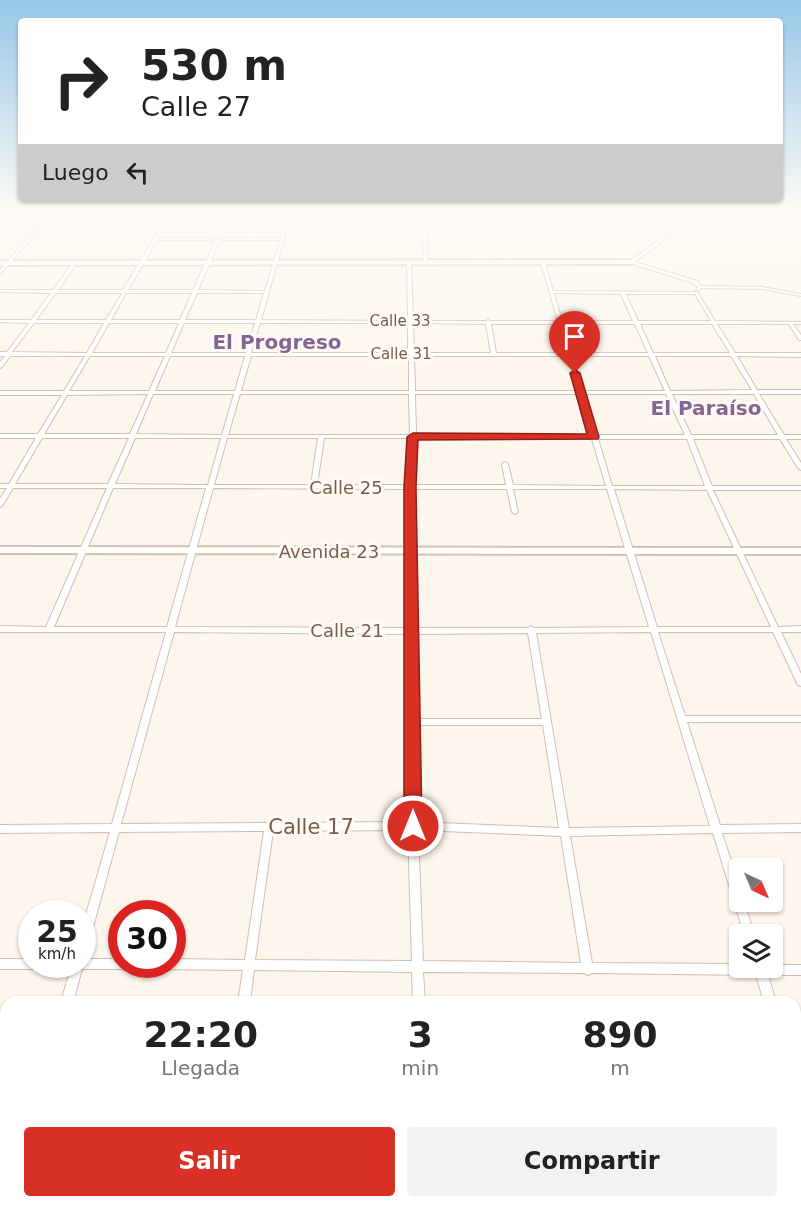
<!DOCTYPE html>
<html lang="es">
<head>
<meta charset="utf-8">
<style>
	body { margin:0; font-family:"DejaVu Sans",sans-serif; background:#f2f2f2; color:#222; height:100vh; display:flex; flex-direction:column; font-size:22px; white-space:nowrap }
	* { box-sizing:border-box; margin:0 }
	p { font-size:20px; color:#767676 }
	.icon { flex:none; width:33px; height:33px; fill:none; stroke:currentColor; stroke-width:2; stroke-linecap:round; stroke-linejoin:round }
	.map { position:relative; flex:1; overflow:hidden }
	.panel { position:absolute; left:0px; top:996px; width:801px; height:212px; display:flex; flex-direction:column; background:#fff; border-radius:18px 18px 0 0; box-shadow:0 2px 4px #0004 }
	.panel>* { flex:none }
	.banner { position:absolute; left:18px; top:18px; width:765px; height:183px; border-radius:6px; box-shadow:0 2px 4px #0004; background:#fff; color:#222; overflow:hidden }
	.needle { width:39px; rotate:136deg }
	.fabs { position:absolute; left:729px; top:858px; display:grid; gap:12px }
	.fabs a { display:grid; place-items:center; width:54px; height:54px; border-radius:6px; background:#fff; box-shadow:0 2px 4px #0004; font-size:30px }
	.speed { position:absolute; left:18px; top:900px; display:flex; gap:12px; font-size:30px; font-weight:700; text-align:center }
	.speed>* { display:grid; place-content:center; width:78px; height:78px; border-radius:50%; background:#fff; box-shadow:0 2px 4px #0004; line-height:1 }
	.speed small { font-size:15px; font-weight:400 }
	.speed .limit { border:9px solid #d22; background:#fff; color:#111 }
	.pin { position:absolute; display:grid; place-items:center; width:51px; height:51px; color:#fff; margin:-62px -26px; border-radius:50% 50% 50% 0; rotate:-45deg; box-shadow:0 0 6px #0007 }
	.pin .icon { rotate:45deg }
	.me { position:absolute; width:66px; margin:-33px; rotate:0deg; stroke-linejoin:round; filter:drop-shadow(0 0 4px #0008) }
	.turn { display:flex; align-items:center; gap:21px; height:126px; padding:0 24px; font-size:27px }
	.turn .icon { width:78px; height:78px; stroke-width:2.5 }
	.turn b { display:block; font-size:42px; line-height:51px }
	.then { display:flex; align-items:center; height:57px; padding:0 24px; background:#0003; gap:12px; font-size:22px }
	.eta { display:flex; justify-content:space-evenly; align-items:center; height:102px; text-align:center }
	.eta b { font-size:36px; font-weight:800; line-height:42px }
	.cta { display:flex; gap:12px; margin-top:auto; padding:12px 24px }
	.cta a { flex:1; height:69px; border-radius:6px; background:#d93025; color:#fff; font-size:24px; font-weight:800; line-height:69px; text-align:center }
	.cta a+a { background:#f2f2f2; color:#222 }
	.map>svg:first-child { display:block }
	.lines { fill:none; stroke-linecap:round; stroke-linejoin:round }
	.street-casing { stroke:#d1beb0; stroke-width:2 }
	.secondary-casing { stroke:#d6c0b0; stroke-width:4 }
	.street { fill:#fff; fill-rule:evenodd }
	.secondary { fill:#fff; fill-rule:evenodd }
	.route { fill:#d93025; stroke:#8d1f18; stroke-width:1.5 }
	.labels { text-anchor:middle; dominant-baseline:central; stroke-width:6; stroke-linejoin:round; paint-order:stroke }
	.far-street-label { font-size:15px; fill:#7a5c4d; stroke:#fffaf3 }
	.street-label { font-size:18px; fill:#7a5c4d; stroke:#fffaf3 }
	.far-district-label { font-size:20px; font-weight:bold; fill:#846695; stroke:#fffaf3 }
	.near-street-label { font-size:21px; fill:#7a5c4d; stroke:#fffaf3 }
</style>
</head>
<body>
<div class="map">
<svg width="801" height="1207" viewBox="0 0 801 1207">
	<rect width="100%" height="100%" fill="#fdf6ec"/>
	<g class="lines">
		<g class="street-casing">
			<g id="street">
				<polygon points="52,211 56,211 0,274 0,270 45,219 0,219 0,217 47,217"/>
				<path d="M170 211H174L171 217 287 216 288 211H292L261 320 408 321 407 264 409 263 411 264 413 321H486L488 320 490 321H558L541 263 543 262 545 263 553 291 696 292 698 293 715 321 801 322V324H793L801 335V340H799L789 324H717L735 353H801V357L737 356 757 390H801V394H759L784 435H801V439H786L801 463V470L798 468 780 439H693L712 486H801V490H713L778 627 801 626V632H781L801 674V686L798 685 797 683 773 632H658L685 716H801V722H687L720 825 801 824V832L722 833 740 888V902H744L754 934H744L713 833 570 836 592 963 740 964V968H772V965H801V975H768L776 1002H764L756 975 592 973 588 975 584 973 423 972 425 1002H413L412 972 254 970 250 1002H238L243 970 151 969 147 968 146 964H172V959L245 960 264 831 119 832 87 949 86 953 82 954V928L110 832 0 833V825L112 824 166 632H0V626L46 627 107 488H13L2 506 0 507V499L7 488H0V484H9L36 438H0V434H38L62 395H0V391H64L85 356H10L2 367 0 368V362L5 356H0V352H7L29 323 0 322V320H31L51 293 0 292V290H53L73 262H75L77 263 58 290H123ZM286 218 280 238H224L216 240 193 290H128L157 240H212L214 239 212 238H158L169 219ZM224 240H280L265 291 198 290 219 242ZM56 293H122L106 320H36ZM126 293H192L180 320H111ZM197 293H264L256 320H185ZM554 293 621 294 633 321H562ZM626 294H695L711 321H638ZM34 323H104L87 353 12 352ZM109 323H179L166 353H92ZM184 323H255L246 353H171ZM260 323H408V353H251ZM413 323 486 324 491 353H414ZM491 324H558L567 353H496ZM563 324H635L648 353H572ZM640 324H712L730 353H653ZM90 356H165L149 391H69ZM170 356H245L235 391H155ZM251 356H409V391H241ZM414 356H568L578 391H415ZM573 356H649L665 391H583ZM655 356H731L752 390 670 391ZM148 394 130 434H44L67 395ZM153 394H234L222 435 136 434ZM240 394H409L410 435H228ZM415 394H579L591 435H416ZM584 394H666L685 435H597ZM672 394H754L778 435H691ZM42 438H129L108 484H15ZM135 438H221L208 485 115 484ZM227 438H318L311 485H214ZM324 438H410L407 485H317ZM416 438 592 439 606 486 513 485 508 464 505 462 502 464 506 485H413ZM598 439H687L705 486H612ZM113 488H206L167 627H54ZM213 488 407 489V628L175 627ZM413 489H507L512 512 515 514 518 512 513 489H607L649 627 534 628 531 626 528 628H415ZM614 489 707 490 771 627H657ZM174 632 407 634 408 822 121 824ZM651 632 710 826 569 828 536 633ZM528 633 542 719H416L415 634ZM416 725H543L559 828 418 822ZM408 830 412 961 255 960 273 831ZM418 830 561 836 581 963 423 961Z"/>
				<polygon points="698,211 703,211 635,262 697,281 701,286 762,287 801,294 801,296 762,289 701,288 698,291 696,290 698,287 693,283 630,263 630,261"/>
				<polygon points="424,223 426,224 428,263 426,264 424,263 422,224"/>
				<polygon points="0,959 32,959 32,964 37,964 36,968 32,969 0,969"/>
				<polygon points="82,959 122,959 122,964 127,964 126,968 122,969 82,969 73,1002 61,1002 72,964 82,964"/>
				<polygon points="795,1076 799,1078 801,1082 801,1108 797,1106 795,1102"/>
				<rect x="0" y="1149" width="6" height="12"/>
				<rect x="795" y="1150" width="6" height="12"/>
				<polygon points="5,1197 6,1202 16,1202 15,1207 1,1207"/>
				<polygon points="210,1202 223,1202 223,1207 209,1207"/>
				<polygon points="413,1202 426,1202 427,1207 413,1207"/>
			</g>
		</g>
		<g class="secondary-casing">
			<g id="secondary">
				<polygon points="0,261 632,260 635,262 632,264 0,265"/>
				<polygon points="0,547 801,548 801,554 0,553"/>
			</g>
		</g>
		<use href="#street" class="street"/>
		<use href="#secondary" class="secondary"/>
	</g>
	<linearGradient id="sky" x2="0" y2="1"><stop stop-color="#97c7e8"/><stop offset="0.56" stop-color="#fefbf6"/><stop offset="1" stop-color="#fefbf6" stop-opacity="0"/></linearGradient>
	<rect width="801" height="380" fill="url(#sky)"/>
	<polygon class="route" points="575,370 580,373 599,437 598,439 418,440 416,487 422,826 419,831 413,833 407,831 404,826 404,487 407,437 413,433 587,434 570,373"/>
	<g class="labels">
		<g class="far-street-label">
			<text x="400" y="321">Calle 33</text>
			<text x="401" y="354">Calle 31</text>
		</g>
		<g class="street-label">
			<text x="346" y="487">Calle 25</text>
			<text x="329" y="551">Avenida 23</text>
			<text x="347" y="630">Calle 21</text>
		</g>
		<g class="far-district-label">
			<text x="277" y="342">El Progreso</text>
			<text x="706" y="408">El Paraíso</text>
		</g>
		<g class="near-street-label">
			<text x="311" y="827">Calle 17</text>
		</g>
	</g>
</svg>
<div class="fabs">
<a><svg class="needle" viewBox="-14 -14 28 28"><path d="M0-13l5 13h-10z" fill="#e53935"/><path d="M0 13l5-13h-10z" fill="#767676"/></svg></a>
<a><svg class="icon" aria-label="layers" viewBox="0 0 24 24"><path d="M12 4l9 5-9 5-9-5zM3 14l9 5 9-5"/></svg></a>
</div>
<div class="speed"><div>25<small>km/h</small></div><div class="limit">30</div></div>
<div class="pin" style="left:575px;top:373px;background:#d93025"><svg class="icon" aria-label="arrive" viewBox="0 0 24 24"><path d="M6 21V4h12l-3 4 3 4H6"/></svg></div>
<svg class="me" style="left:413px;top:826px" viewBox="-20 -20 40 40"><circle r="17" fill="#d93025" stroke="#fff" stroke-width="3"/><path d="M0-11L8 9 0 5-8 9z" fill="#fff"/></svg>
<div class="banner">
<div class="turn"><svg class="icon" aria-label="right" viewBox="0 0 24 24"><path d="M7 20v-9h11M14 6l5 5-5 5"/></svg><div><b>530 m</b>Calle 27</div></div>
<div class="then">Luego<svg class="icon" aria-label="left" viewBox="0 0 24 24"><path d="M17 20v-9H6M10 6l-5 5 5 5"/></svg></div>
</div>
<section class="panel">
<div class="eta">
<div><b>22:20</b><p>Llegada</p></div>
<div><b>3</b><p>min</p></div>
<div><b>890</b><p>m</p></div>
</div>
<div class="cta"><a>Salir</a><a>Compartir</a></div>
</section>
</div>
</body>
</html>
